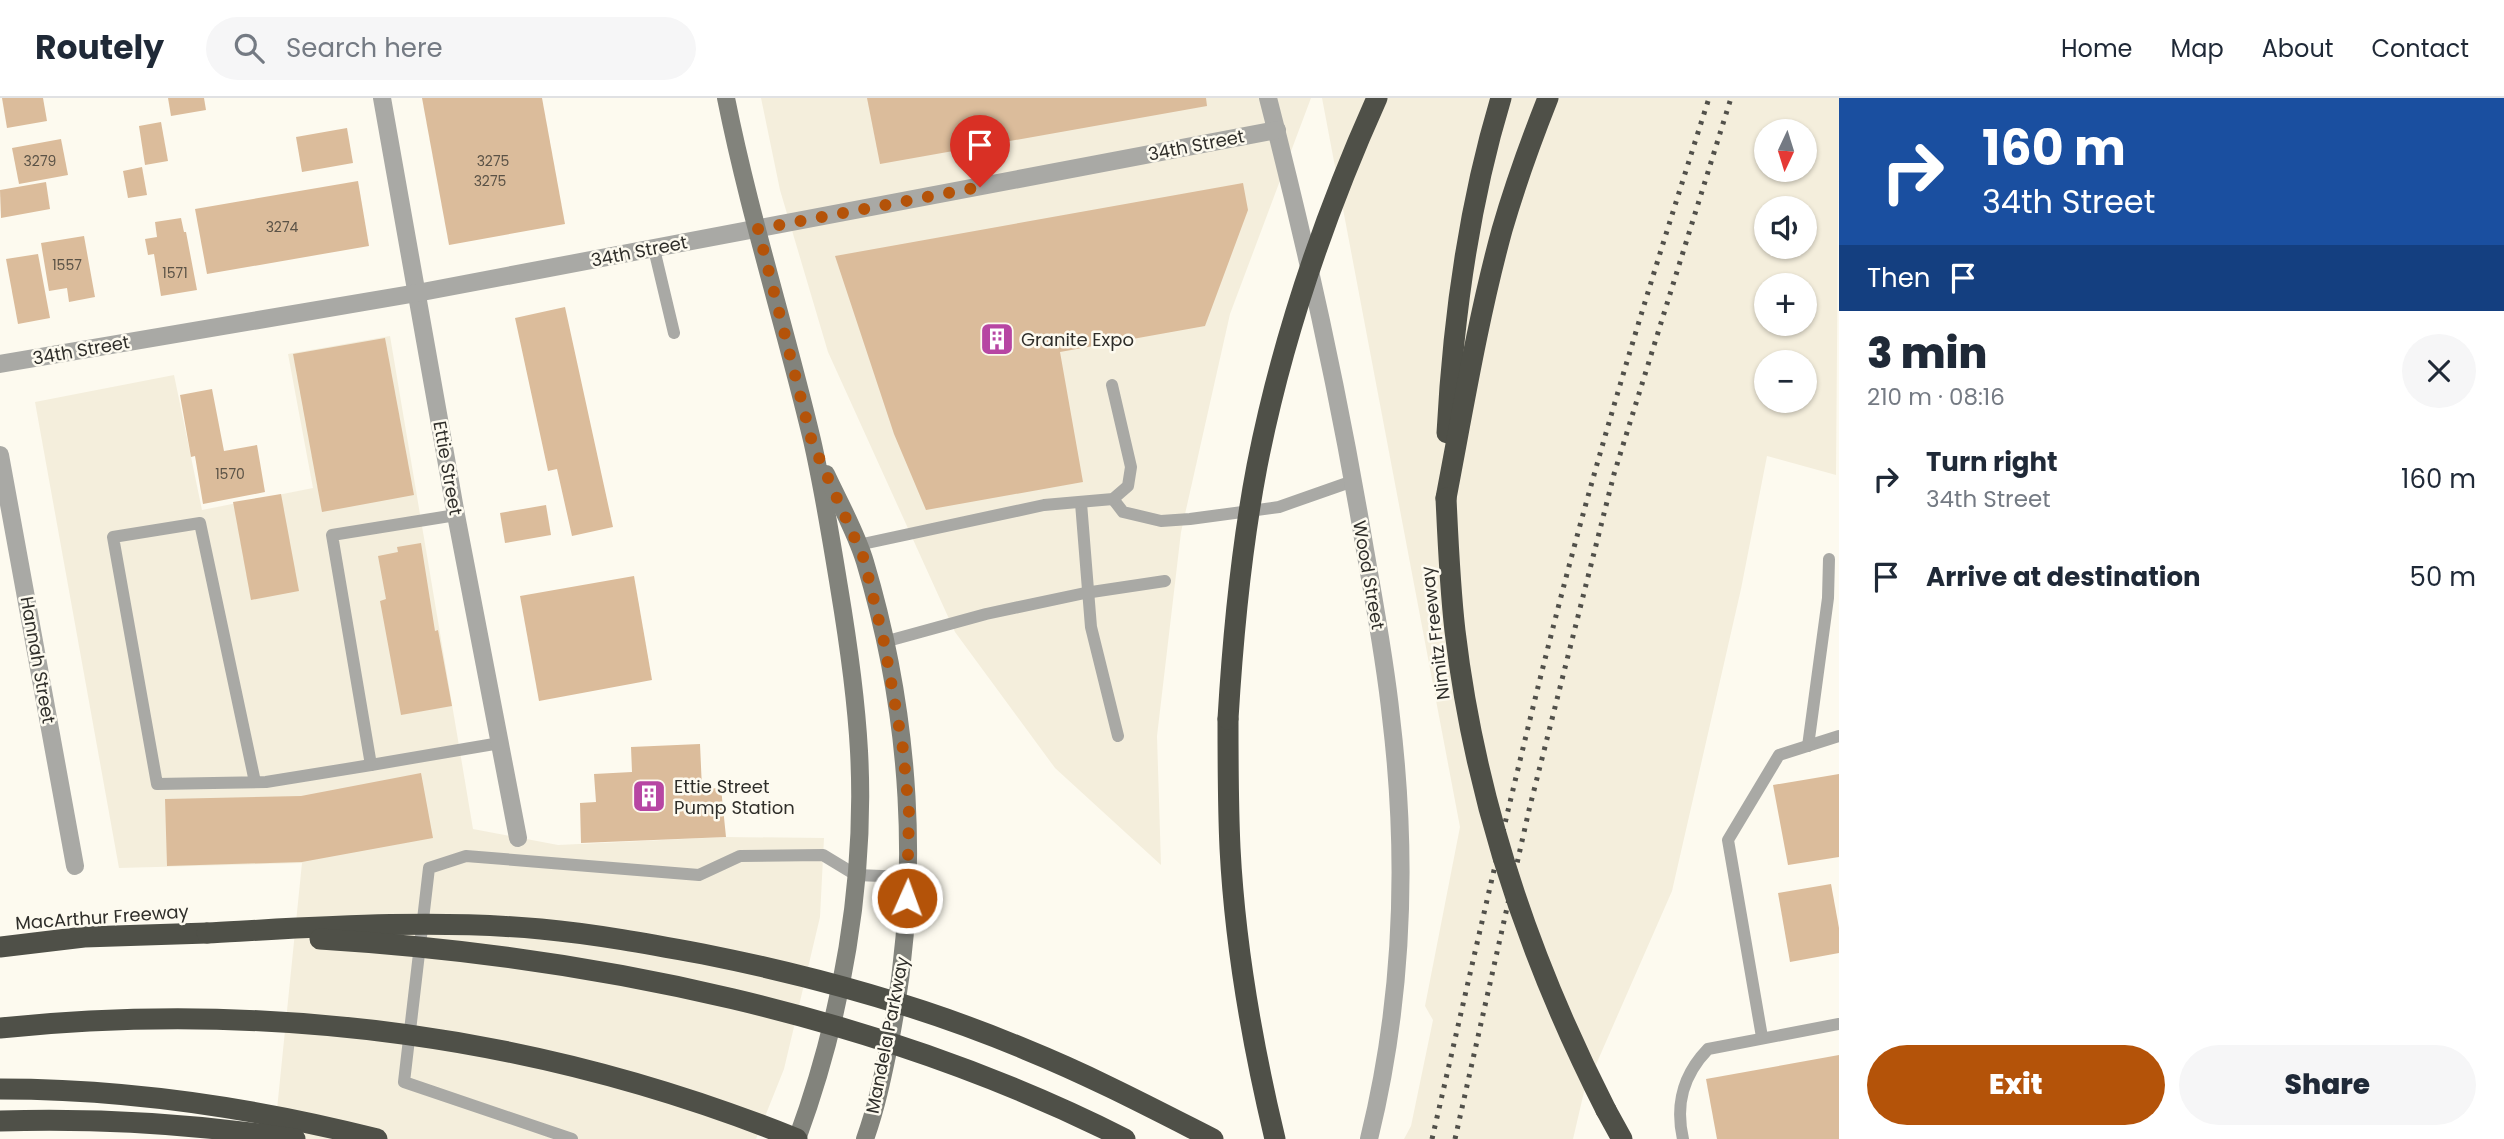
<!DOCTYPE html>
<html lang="en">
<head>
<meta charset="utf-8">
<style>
	body { margin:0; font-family:Poppins,sans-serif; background:#f6f6f7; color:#1f2937; height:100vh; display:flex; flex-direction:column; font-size:26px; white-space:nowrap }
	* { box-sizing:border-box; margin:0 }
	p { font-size:23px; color:#747a83 }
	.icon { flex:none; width:38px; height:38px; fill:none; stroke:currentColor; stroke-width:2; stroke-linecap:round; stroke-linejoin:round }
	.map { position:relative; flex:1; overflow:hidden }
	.drawer { display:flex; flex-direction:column; background:#fff; width:665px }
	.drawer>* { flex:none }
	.top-card { background:#1a4fa0; color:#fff; overflow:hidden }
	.needle { width:46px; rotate:184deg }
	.buttons { position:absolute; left:1754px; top:21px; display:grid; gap:14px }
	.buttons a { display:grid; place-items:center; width:63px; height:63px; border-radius:50%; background:#fff; box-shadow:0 2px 5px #0004; font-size:35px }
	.pin { position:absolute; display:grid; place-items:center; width:60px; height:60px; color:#fff; margin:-72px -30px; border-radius:50% 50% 50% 0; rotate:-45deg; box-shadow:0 0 7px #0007 }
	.pin .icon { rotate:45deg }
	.me { position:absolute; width:77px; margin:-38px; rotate:2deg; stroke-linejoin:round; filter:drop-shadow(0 0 5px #0008) }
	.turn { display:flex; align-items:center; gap:24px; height:147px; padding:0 28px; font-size:32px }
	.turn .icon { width:91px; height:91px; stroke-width:2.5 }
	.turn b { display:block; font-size:49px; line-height:60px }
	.then { display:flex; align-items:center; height:66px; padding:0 28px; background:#0003; gap:14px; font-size:26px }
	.round { display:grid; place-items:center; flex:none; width:74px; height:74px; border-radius:37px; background:#f6f6f7 }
	.overview { display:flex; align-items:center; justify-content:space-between; height:119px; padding:0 28px }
	h1 { font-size:42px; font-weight:800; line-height:52px }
	.cta { display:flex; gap:14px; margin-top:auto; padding:14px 28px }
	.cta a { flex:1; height:80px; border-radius:42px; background:#b45309; color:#fff; font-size:28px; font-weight:800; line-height:80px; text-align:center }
	.cta a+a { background:#f6f6f7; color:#1f2937 }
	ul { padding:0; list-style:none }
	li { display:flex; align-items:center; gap:21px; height:98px; padding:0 28px }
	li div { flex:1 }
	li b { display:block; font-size:26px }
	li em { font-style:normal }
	header { display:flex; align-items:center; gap:42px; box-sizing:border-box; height:98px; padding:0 35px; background:#fff; border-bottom:2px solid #e0e1e3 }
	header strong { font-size:33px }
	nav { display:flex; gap:38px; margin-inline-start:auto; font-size:24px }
	.search { width:490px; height:63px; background:#f6f6f7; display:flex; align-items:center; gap:18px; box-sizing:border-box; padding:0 24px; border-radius:38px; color:#747a83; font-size:26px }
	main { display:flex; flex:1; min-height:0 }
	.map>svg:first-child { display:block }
	.built { fill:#f4eedc; fill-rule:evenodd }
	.building { fill:#dbbc9b }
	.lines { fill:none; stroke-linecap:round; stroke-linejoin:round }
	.service { stroke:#a9a9a5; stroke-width:12 }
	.minor { stroke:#a9a9a5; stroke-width:18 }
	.secondary { stroke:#82837c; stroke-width:18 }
	.motorway { stroke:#4f5048; stroke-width:21 }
	.rail { stroke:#51504a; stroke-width:5; stroke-dasharray:3.5 7; stroke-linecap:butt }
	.motorway-bridge { stroke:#4f5048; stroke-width:21 }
	.route { stroke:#b45309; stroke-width:12; stroke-dasharray:0 21.6 }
	.labels { text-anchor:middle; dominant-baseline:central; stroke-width:5; stroke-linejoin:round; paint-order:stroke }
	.number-label { font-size:14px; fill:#5a5246 }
	.street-label { font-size:18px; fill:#2f2e2a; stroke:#fdfaef }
	.poi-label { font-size:18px; fill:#2f2e2a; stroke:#fdfaef; text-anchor:start }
</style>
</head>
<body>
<header>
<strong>Routely</strong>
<div class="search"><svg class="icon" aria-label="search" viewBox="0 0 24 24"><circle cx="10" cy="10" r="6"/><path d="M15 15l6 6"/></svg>Search here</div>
<nav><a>Home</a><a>Map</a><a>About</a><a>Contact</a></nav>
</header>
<main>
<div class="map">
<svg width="1839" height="1041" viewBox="0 0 1839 1041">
	<rect width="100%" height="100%" fill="#fdfaef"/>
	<g class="built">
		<polygon points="761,0 1311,0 1230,216 1181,434 1157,638 1161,767 1055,670 955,534 828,254 780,92"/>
		<path d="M1322 0H1839L1836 377 1767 358 1741 491 1672 793 1584 994 1573 1041H1404L1411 1028 1433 922 1425 908 1460 729ZM1766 33H1804V72H1766ZM1766 110H1804V149H1766ZM1766 187H1804V226H1766ZM1766 264H1804V303H1766Z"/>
		<polygon points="390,238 473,731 558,747 726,739 824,740 820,819 784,971 756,1041 274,1041 302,765 119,770 35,304 174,277 202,412 313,390 288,256"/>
	</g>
	<g class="building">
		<polygon points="2,0 43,0 47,23 7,30"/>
		<polygon points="168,0 204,0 206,12 171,18"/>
		<polygon points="422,0 542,0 565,126 449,147"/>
		<polygon points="867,0 1206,0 1207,8 880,66"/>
		<polygon points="161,24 168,63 145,67 139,28"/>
		<polygon points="347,30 353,65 302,74 296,39"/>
		<polygon points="61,41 68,77 19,86 12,50"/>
		<polygon points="142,69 147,97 128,100 123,73"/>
		<polygon points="358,83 369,148 207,176 195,111"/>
		<polygon points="46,84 50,111 1,120 0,92"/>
		<polygon points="1243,85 1248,112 1205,228 1060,254 1083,384 926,412 894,336 835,158"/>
		<polygon points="181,120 184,134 186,134 197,192 161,198 154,156 148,157 145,141 157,139 155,124"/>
		<polygon points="84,138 95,199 69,204 67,190 49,193 41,145"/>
		<polygon points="38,156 50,220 18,226 6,161"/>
		<polygon points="565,209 613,429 572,438 557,371 548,373 515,220"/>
		<polygon points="385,240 414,397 322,414 293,256"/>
		<polygon points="212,291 224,353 257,347 265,394 203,406 195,358 191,359 180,297"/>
		<polygon points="281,396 299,493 251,502 233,404"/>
		<polygon points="546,407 551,437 505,445 500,415"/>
		<polygon points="421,445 435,533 438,532 452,608 401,617 380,503 386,501 378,458 398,454 397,449"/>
		<polygon points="634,478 652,582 539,603 520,498"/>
		<polygon points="700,646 702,691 721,690 726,739 581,745 580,705 596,704 594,676 632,674 631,649"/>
		<polygon points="421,675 433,740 302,764 167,768 165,701 301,698"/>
		<polygon points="1839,676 1839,759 1788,767 1773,687"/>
		<polygon points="1831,786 1839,830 1839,855 1790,864 1778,795"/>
		<polygon points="1839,957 1839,1041 1717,1041 1706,981"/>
	</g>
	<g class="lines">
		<g class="service">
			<polyline points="654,151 674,235"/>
			<polyline points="1113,401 1123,414 1161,423 1190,421 1279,409 1353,383"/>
			<polyline points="1081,405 1091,529 1118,638"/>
			<polyline points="456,417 332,437 371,667 500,645"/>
			<polyline points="858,447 1044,407 1113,401 1128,388 1131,369 1112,287"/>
			<polyline points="884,544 986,516 1085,495 1165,483"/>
			<polyline points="1808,648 1828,500 1829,461"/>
			<polyline points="255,684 200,425 113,439 157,686 266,684 371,667"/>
			<polyline points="1762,939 1728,742 1779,657 1839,638"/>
			<polyline points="572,1041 404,984 429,770 466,758 699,777 740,758 823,757 856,777 908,779"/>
			<path d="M1683 1041C1675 1006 1683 977 1708 951L1839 926"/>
		</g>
		<g class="minor">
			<polyline points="382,0 456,417 518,740"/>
			<path d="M1268 0C1306 147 1339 297 1364 446 1374 504 1385 561 1391 619 1408 760 1403 903 1369 1041"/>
			<polyline points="0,266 417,195 1277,32"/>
			<polyline points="0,357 75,768"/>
		</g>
		<g class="secondary">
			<path d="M726 0C749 115 785 228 812 342 823 390 831 440 839 489 848 543 856 598 859 653 866 783 842 919 797 1041"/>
			<path d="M826 376C839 404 856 434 865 464 911 618 921 779 891 938 884 972 877 1008 865 1041"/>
		</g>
		<g class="motorway">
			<path d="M1447 335C1453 222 1468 109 1501 0"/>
			<path d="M1446 400C1463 311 1478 220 1502 132 1515 87 1531 43 1548 0"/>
			<path d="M1228 621C1228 664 1228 707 1230 750 1235 848 1252 945 1275 1041"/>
			<polyline points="0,849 84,839 207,835"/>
			<path d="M0 991C127 991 255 1010 377 1041"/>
			<polyline points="1606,1012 1622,1041"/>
			<path d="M0 1023C99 1020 197 1026 295 1041"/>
		</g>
		<g class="rail">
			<path d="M1432 1041C1476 851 1518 661 1568 472 1610 313 1659 157 1709 0"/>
			<polyline points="1455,1041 1529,712 1614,376 1731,0"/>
		</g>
		<g class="motorway-bridge">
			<path d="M1446 400C1448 445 1450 489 1455 533 1475 702 1529 861 1606 1012"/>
			<path d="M1228 621C1233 536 1241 452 1257 368 1282 241 1324 118 1377 0"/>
			<path d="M207 835C318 829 430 821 541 831 595 836 649 846 703 856 813 878 923 908 1027 952 1091 978 1152 1010 1213 1041"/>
			<path d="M320 841C593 858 880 917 1125 1041"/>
			<path d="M0 930C273 902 542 938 797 1041"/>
		</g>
	</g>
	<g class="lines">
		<polyline class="route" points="907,800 909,715 903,651 884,544 864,461 812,344 758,131 980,89"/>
	</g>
	<defs>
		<g id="building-square" transform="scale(1.75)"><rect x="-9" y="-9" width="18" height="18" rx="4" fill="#b746a3" stroke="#fdfaef"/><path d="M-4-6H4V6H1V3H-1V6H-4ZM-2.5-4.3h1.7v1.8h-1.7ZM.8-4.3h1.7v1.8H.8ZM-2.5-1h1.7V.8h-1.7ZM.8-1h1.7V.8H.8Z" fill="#fff"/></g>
	</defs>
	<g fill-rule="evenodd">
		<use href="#building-square" x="997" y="241"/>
		<use href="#building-square" x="649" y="698"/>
	</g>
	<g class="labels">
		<g class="number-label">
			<text x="40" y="63">3279</text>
			<text x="493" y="63">3275</text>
			<text x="490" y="83">3275</text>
			<text x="282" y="129">3274</text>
			<text x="67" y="167">1557</text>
			<text x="175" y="175">1571</text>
			<text x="230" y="376">1570</text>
		</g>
		<g class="street-label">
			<text transform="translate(1196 47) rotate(-11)">34th Street</text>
			<text transform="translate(639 153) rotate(-11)">34th Street</text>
			<text transform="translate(81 252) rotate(-10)">34th Street</text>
			<text transform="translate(448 370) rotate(80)">Ettie Street</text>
			<text transform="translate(1369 477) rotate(80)">Wood Street</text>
			<text transform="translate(1435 535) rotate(-97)">Nimitz Freeway</text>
			<text transform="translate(38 562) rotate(80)">Hannah Street</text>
			<text transform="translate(102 819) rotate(-4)">MacArthur Freeway</text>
			<text transform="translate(887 937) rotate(-79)">Mandela Parkway</text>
		</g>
		<g class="poi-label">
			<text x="1021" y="241">Granite Expo</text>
			<text x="674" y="688">Ettie Street<tspan x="674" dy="21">Pump Station</tspan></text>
		</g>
	</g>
</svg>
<div class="buttons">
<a><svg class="needle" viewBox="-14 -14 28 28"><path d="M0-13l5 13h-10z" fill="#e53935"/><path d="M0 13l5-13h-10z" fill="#747a83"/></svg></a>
<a><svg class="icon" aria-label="sound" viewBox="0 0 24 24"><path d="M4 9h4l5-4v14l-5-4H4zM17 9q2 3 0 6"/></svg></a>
<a>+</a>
<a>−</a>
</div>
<div class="pin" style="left:980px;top:89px;background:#d93025"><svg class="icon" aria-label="arrive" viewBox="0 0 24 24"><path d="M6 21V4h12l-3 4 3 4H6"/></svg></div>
<svg class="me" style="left:907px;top:800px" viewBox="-20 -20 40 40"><circle r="17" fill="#b45309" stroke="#fff" stroke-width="3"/><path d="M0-11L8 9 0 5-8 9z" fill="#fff"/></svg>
</div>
<section class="drawer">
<div class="top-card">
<div class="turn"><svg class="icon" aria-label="right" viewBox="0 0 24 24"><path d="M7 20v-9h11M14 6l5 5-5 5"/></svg><div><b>160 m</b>34th Street</div></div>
<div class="then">Then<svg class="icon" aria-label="arrive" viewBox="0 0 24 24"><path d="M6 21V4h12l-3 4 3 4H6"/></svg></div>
</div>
<div class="overview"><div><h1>3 min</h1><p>210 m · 08:16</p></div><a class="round"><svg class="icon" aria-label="close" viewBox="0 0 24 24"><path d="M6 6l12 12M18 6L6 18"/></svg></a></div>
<ul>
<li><svg class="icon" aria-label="right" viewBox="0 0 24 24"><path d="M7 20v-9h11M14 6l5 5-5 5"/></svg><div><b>Turn right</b><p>34th Street</p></div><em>160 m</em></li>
<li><svg class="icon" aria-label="arrive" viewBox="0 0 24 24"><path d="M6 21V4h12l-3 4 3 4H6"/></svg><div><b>Arrive at destination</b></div><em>50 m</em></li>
</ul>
<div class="cta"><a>Exit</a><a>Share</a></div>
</section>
</main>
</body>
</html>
